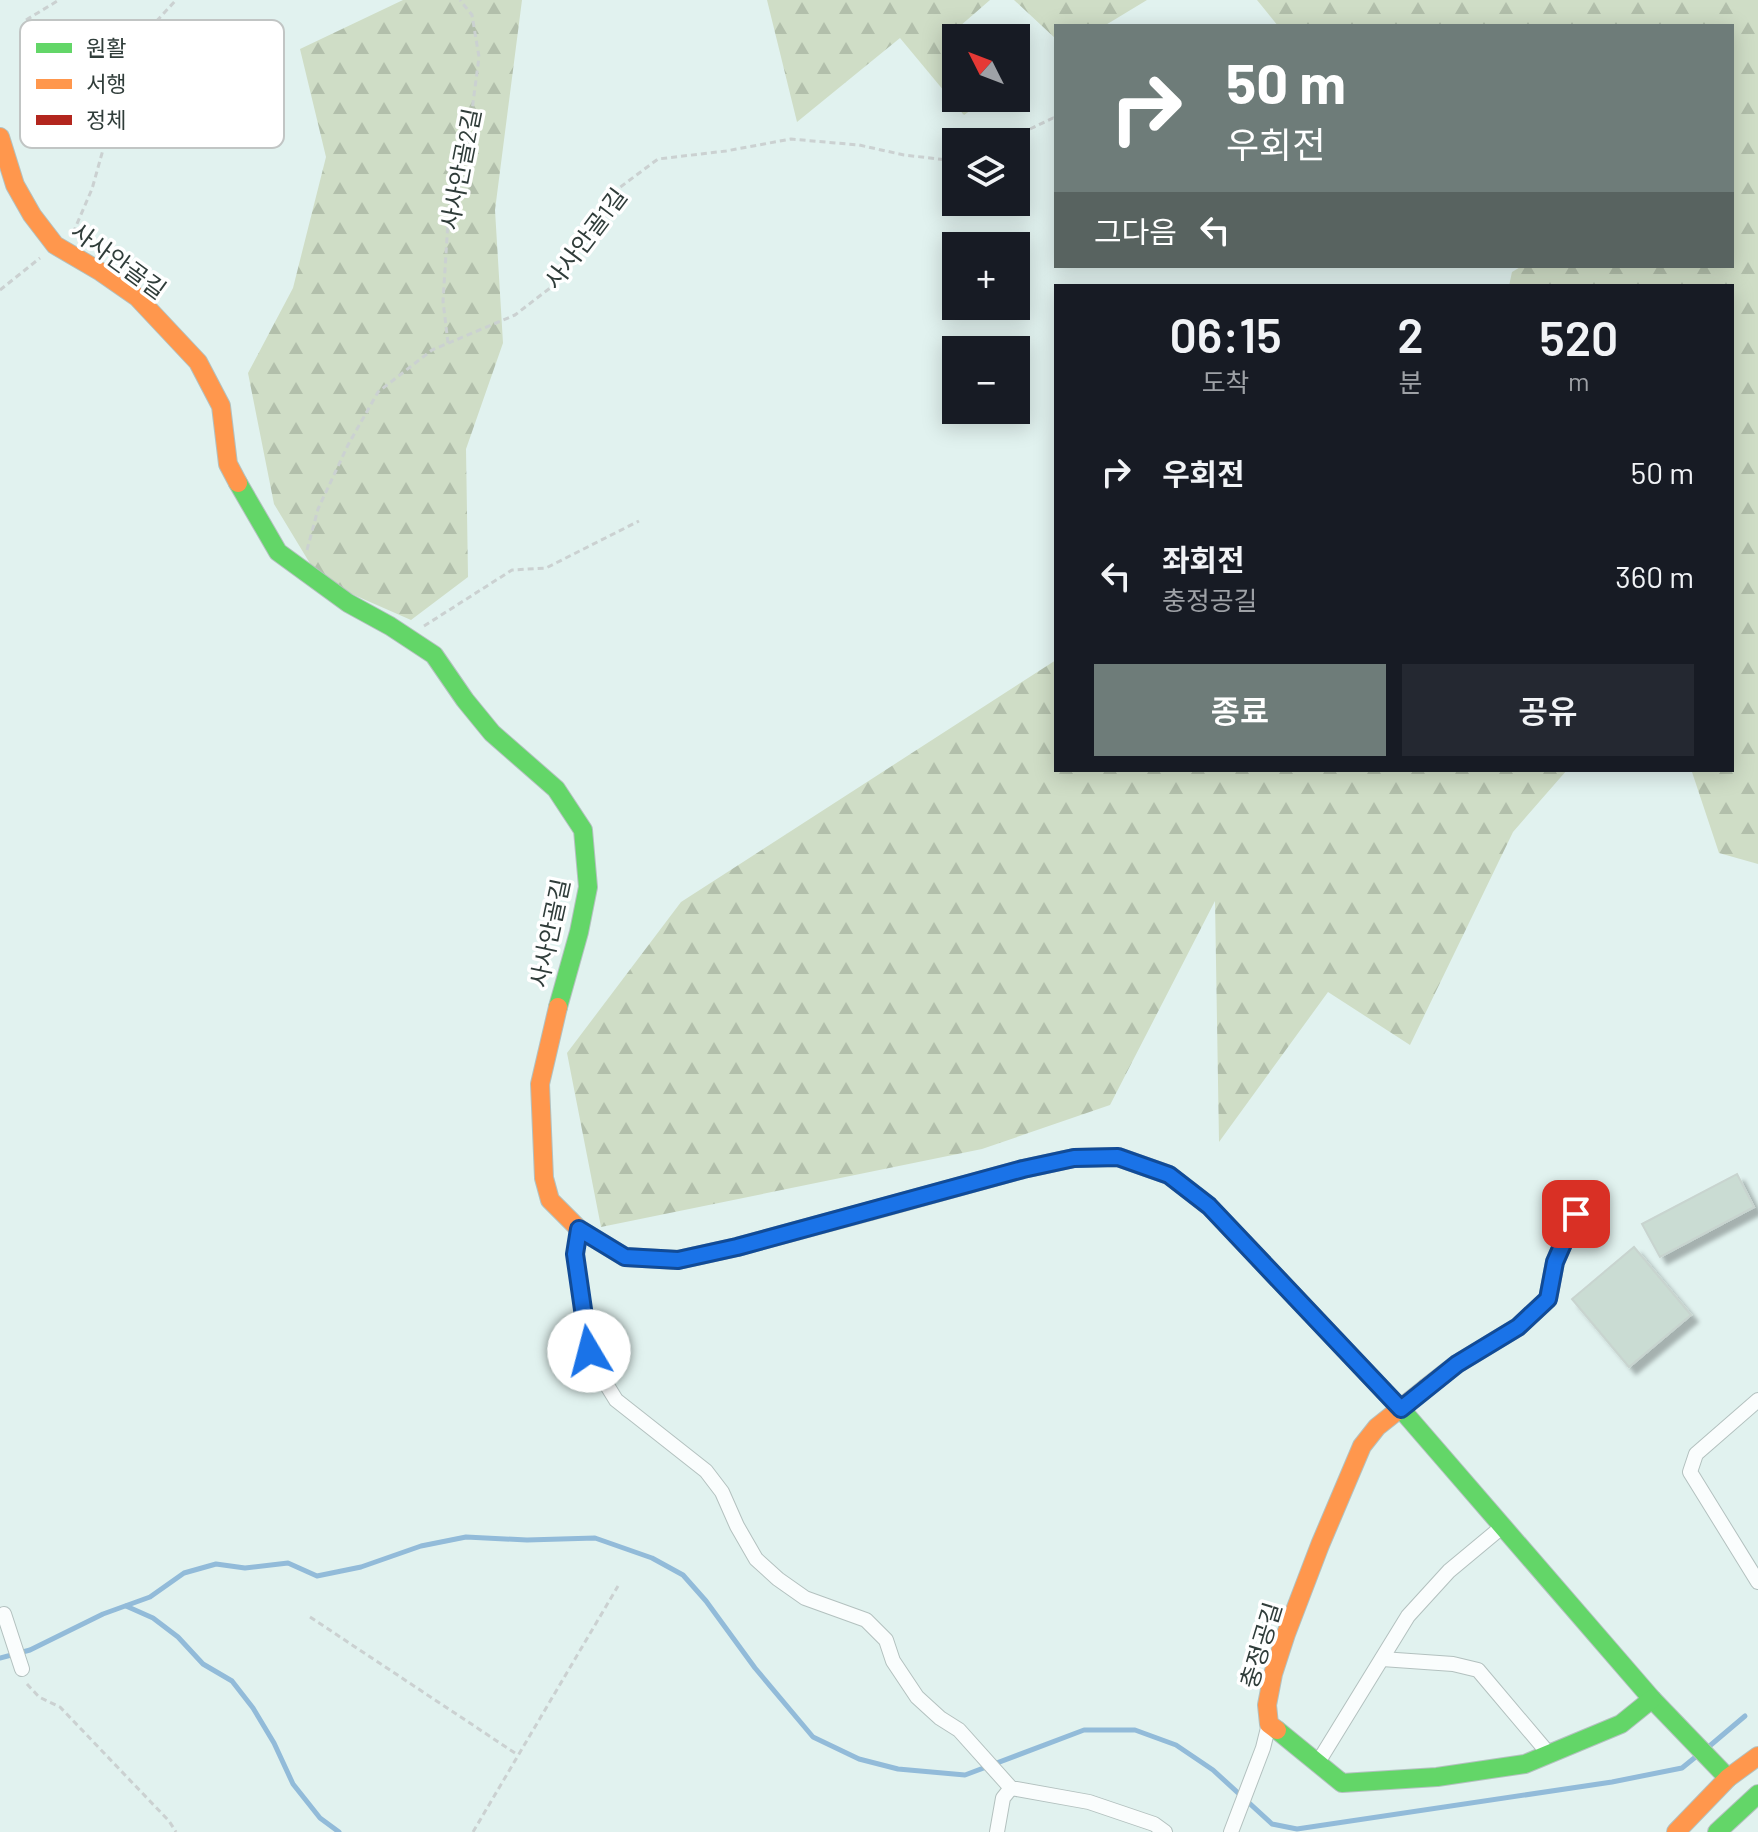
<!DOCTYPE html>
<html lang="ko">
<head>
<meta charset="utf-8">
<style>
	body { margin:0; font-family:Barlow,"Noto Sans KR",sans-serif; background:#242831; color:#f1f3f6; height:100vh; display:flex; flex-direction:column; font-size:30px; white-space:nowrap }
	* { box-sizing:border-box; margin:0 }
	p { font-size:26px; color:#9ea1a6 }
	.icon { flex:none; width:44px; height:44px; fill:none; stroke:currentColor; stroke-width:2; stroke-linecap:round; stroke-linejoin:round }
	.map { position:relative; flex:1; overflow:hidden }
	.sheet { position:absolute; left:1054px; top:284px; width:680px; height:488px; display:flex; flex-direction:column; background:#171b24; border-radius:0px; box-shadow:0 4px 20px #0003 }
	.sheet>* { flex:none }
	.hud { position:absolute; left:1054px; top:24px; width:680px; height:244px; border-radius:0px; box-shadow:0 4px 20px #0003; background:#6e7c79; color:#fff; overflow:hidden }
	.needle { width:52px; rotate:312deg }
	.fabs { position:absolute; left:942px; top:24px; display:grid; gap:16px }
	.fabs a { display:grid; place-items:center; width:88px; height:88px; border-radius:0px; background:#171b24; box-shadow:0 4px 20px #0003; font-size:40px }
	.pin { position:absolute; display:grid; place-items:center; width:68px; height:68px; color:#fff; margin:-34px; border-radius:16px; box-shadow:0 4px 12px #0006 }
	.me { position:absolute; width:88px; margin:-44px; rotate:352deg; stroke-linejoin:round; filter:drop-shadow(0 0 6px #0008) }
	.turn { display:flex; align-items:center; gap:28px; height:168px; padding:0 40px; font-size:36px }
	.turn .icon { width:104px; height:104px; stroke-width:2.5 }
	.turn b { display:block; font-size:56px; line-height:68px }
	.then { display:flex; align-items:center; height:76px; padding:0 40px; background:#0003; gap:16px; font-size:30px }
	.eta { display:flex; justify-content:space-evenly; align-items:center; height:136px; text-align:center }
	.eta b { font-size:48px; font-weight:600; line-height:56px }
	.button { display:flex; gap:16px; margin-top:auto; padding:16px 40px }
	.button a { flex:1; height:92px; border-radius:0px; background:#6e7c79; color:#fff; font-size:32px; font-weight:600; line-height:92px; text-align:center }
	.button a+a { background:#242831; color:#f1f3f6 }
	ul { padding:0; list-style:none }
	li { display:flex; align-items:center; gap:24px; height:104px; padding:0 40px }
	li div { flex:1 }
	li b { display:block; font-size:30px }
	li em { font-style:normal }
	.map>svg:first-child { display:block }
	.forest { fill:url(#forest-firs) }
	.lines { fill:none; stroke-linecap:round; stroke-linejoin:round }
	.stream { stroke:#92bbd9; stroke-width:5 }
	.building { fill:#cadcd3; stroke:#c8d4cf; stroke-width:2; filter:url(#shadow) }
	.street-casing { stroke:#b3c1bf; stroke-width:16 }
	.fast-casing { stroke:#b3c1bf; stroke-width:20 }
	.slow-casing { stroke:#b3c1bf; stroke-width:20 }
	.jam-casing { stroke:#b3c1bf; stroke-width:20 }
	.path { stroke:#cbd1d1; stroke-width:3; stroke-dasharray:6 4; stroke-linecap:butt }
	.street { stroke:#fafdfd; stroke-width:14 }
	.fast { stroke:#63d668; stroke-width:18 }
	.slow { stroke:#ff974d; stroke-width:18 }
	.jam { stroke:#b3261e; stroke-width:18 }
	.route-casing { stroke:#114b97; stroke-width:20 }
	.route { stroke:#1a73e8; stroke-width:14 }
	.labels { text-anchor:middle; dominant-baseline:central; stroke-width:7; stroke-linejoin:round; paint-order:stroke }
	.street-label { font-size:24px; fill:#303d3a; stroke:#fff }
	.key { fill:#fff; stroke:#c1c5c4; stroke-width:2 }
	.key-label { font-size:22px; fill:#303d3a }
</style>
</head>
<body>
<div class="map">
<svg width="1758" height="1832" viewBox="0 0 1758 1832">
	<defs>
		<pattern id="forest-firs" width="22" height="20" patternUnits="userSpaceOnUse" patternTransform="scale(2)"><rect width="22" height="20" fill="#cfddc6"/><path d="M5 1l3.5 6h-7zM16 11l3.5 6h-7z" fill="#b2bfab"/></pattern>
		<filter id="shadow"><feDropShadow dx="7" dy="7" stdDeviation="2" flood-color="#0004"/></filter>
	</defs>
	<rect width="100%" height="100%" fill="#e1f2ef"/>
	<g class="forest">
		<polygon points="403,0 522,0 495,210 503,343 466,449 468,577 411,620 320,580 274,504 248,373 293,288 326,157 300,49"/>
		<polygon points="767,0 990,0 952,33 956,40 956,98 987,99 964,115 900,38 797,122"/>
		<polygon points="1014,0 1147,0 1104,26 1056,26 1056,39"/>
		<polygon points="1257,0 1758,0 1758,864 1719,853 1692,772 1692,770 1732,770 1732,286 1509,286 1512,272 1522,266 1732,266 1732,26 1278,26"/>
		<polygon points="1056,660 1056,770 1567,770 1513,832 1410,1045 1328,992 1219,1142 1215,901 1110,1105 982,1149 601,1227 567,1053 681,902"/>
	</g>
	<g class="lines">
		<g class="stream">
			<polyline points="126,1606 153,1618 178,1637 203,1664 232,1681 253,1708 274,1743 293,1784 320,1818 339,1832"/>
			<polyline points="0,1658 30,1650 103,1614 150,1597 184,1573 216,1564 245,1568 288,1563 317,1576 361,1567 421,1546 466,1537 527,1540 595,1538 652,1558 683,1575 706,1601 755,1668 813,1737 859,1759 898,1769 965,1775 1084,1730 1135,1730 1176,1745 1213,1770 1272,1824 1297,1829 1612,1782 1682,1768 1698,1755"/>
			<polyline points="1706,1749 1745,1716"/>
		</g>
	</g>
	<g class="building">
		<polygon points="1737,1174 1754,1207 1660,1257 1642,1224"/>
		<polygon points="1634,1247 1691,1315 1629,1367 1572,1299"/>
	</g>
	<g class="lines">
		<g class="street-casing">
			<g id="street">
				<polyline points="579,1229 575,1254 589,1351 600,1374 616,1400 706,1471 722,1492 737,1526 756,1559 778,1579 805,1598 866,1620 886,1640 893,1661 917,1697 940,1718 959,1730 1011,1788 1089,1802 1154,1824 1165,1832"/>
				<polyline points="1758,1400 1696,1454 1690,1472 1758,1582"/>
				<polyline points="4,1614 22,1669"/>
				<polyline points="1382,1659 1453,1664 1478,1670 1549,1754"/>
				<polyline points="1317,1764 1408,1616 1449,1571 1503,1526"/>
				<polyline points="997,1832 1003,1798 1011,1788"/>
				<polyline points="1231,1832 1263,1748 1269,1724"/>
			</g>
		</g>
		<g class="fast-casing">
			<g id="fast">
				<polyline points="238,483 278,552 348,603 390,626 434,655 465,700 492,733 556,789 583,830 588,887 579,932 558,1007"/>
				<polyline points="870,1211 1023,1169 1074,1158 1118,1157 1169,1175 1209,1206 1401,1409 1652,1699 1728,1778"/>
				<polyline points="1277,1730 1342,1783 1437,1777 1525,1764 1621,1724 1652,1699"/>
				<polyline points="1717,1832 1758,1794"/>
			</g>
		</g>
		<g class="slow-casing">
			<g id="slow">
				<polyline points="0,137 15,185 32,215 55,245 101,272 137,297 198,362 221,406 228,464 238,483"/>
				<polyline points="558,1007 540,1084 544,1178 550,1200 579,1229 625,1257 678,1260 737,1247 870,1211"/>
				<polyline points="1277,1730 1269,1724 1267,1705 1273,1674 1286,1634 1320,1545 1362,1446 1377,1427 1426,1388"/>
				<polyline points="1676,1832 1728,1778 1758,1756"/>
			</g>
		</g>
		<g class="jam-casing">
			<polyline id="jam" points="1426,1388 1457,1364 1518,1327 1548,1299 1555,1262 1576,1214"/>
		</g>
		<g class="path">
			<polyline points="26,20 59,0"/>
			<polyline points="1003,142 1053,118 1056,119"/>
			<polyline points="73,233 92,189 106,139 116,117 128,101 137,58 152,26 176,0"/>
			<polyline points="0,290 40,258"/>
			<polyline points="448,343 443,301 448,222 468,141 479,57 472,15 460,0"/>
			<polyline points="307,550 318,509 348,445 378,392 432,350 515,315 550,288 619,188 658,159 726,151 791,139 859,145 904,155 956,161"/>
			<polyline points="424,626 512,570 546,568 639,521"/>
			<polyline points="310,1617 518,1755"/>
			<polyline points="27,1684 39,1697 60,1707 169,1821 176,1832"/>
			<polyline points="473,1832 618,1586"/>
		</g>
		<use href="#street" class="street"/>
		<use href="#fast" class="fast"/>
		<use href="#slow" class="slow"/>
		<use href="#jam" class="jam"/>
	</g>
	<g class="lines">
		<g class="route-casing">
			<polyline id="route" points="589,1351 575,1254 579,1229 625,1257 678,1260 737,1247 1023,1169 1074,1158 1118,1157 1169,1175 1209,1206 1401,1409 1457,1364 1518,1327 1548,1299 1555,1262 1576,1214"/>
		</g>
		<use href="#route" class="route"/>
	</g>
	<g class="labels">
		<g class="street-label">
			<text transform="translate(460 169) rotate(-79)">사사안골2길</text>
			<text transform="translate(585 238) rotate(-53)">사사안골1길</text>
			<text transform="translate(119 260) rotate(36)">사사안골길</text>
			<text transform="translate(549 933) rotate(-78)">사사안골길</text>
			<text transform="translate(1260 1645) rotate(-73)">충정공길</text>
		</g>
	</g>
	<rect x="20" y="20" width="264" height="128" rx="12" class="key"/>
	<rect x="36" y="43" width="36" height="10" fill="#63d668"/>
	<rect x="36" y="79" width="36" height="10" fill="#ff974d"/>
	<rect x="36" y="115" width="36" height="10" fill="#b3261e"/>
	<g class="key-label">
		<text x="86" y="56">원활</text>
		<text x="86" y="92">서행</text>
		<text x="86" y="128">정체</text>
	</g>
</svg>
<div class="fabs">
<a><svg class="needle" viewBox="-14 -14 28 28"><path d="M0-13l5 13h-10z" fill="#e53935"/><path d="M0 13l5-13h-10z" fill="#9ea1a6"/></svg></a>
<a><svg class="icon" aria-label="layers" viewBox="0 0 24 24"><path d="M12 4l9 5-9 5-9-5zM3 14l9 5 9-5"/></svg></a>
<a>+</a>
<a>−</a>
</div>
<div class="pin" style="left:1576px;top:1214px;background:#d93025"><svg class="icon" aria-label="arrive" viewBox="0 0 24 24"><path d="M6 21V4h12l-3 4 3 4H6"/></svg></div>
<svg class="me" style="left:589px;top:1351px" viewBox="-20 -20 40 40"><circle r="19" fill="#fff"/><path d="M0-13L10 11 0 6-10 11z" fill="#1a73e8"/></svg>
<div class="hud">
<div class="turn"><svg class="icon" aria-label="right" viewBox="0 0 24 24"><path d="M7 20v-9h11M14 6l5 5-5 5"/></svg><div><b>50 m</b>우회전</div></div>
<div class="then">그다음<svg class="icon" aria-label="left" viewBox="0 0 24 24"><path d="M17 20v-9H6M10 6l-5 5 5 5"/></svg></div>
</div>
<section class="sheet">
<div class="eta">
<div><b>06:15</b><p>도착</p></div>
<div><b>2</b><p>분</p></div>
<div><b>520</b><p>m</p></div>
</div>
<ul>
<li><svg class="icon" aria-label="right" viewBox="0 0 24 24"><path d="M7 20v-9h11M14 6l5 5-5 5"/></svg><div><b>우회전</b></div><em>50 m</em></li>
<li><svg class="icon" aria-label="left" viewBox="0 0 24 24"><path d="M17 20v-9H6M10 6l-5 5 5 5"/></svg><div><b>좌회전</b><p>충정공길</p></div><em>360 m</em></li>
</ul>
<div class="button"><a>종료</a><a>공유</a></div>
</section>
</div>
</body>
</html>
